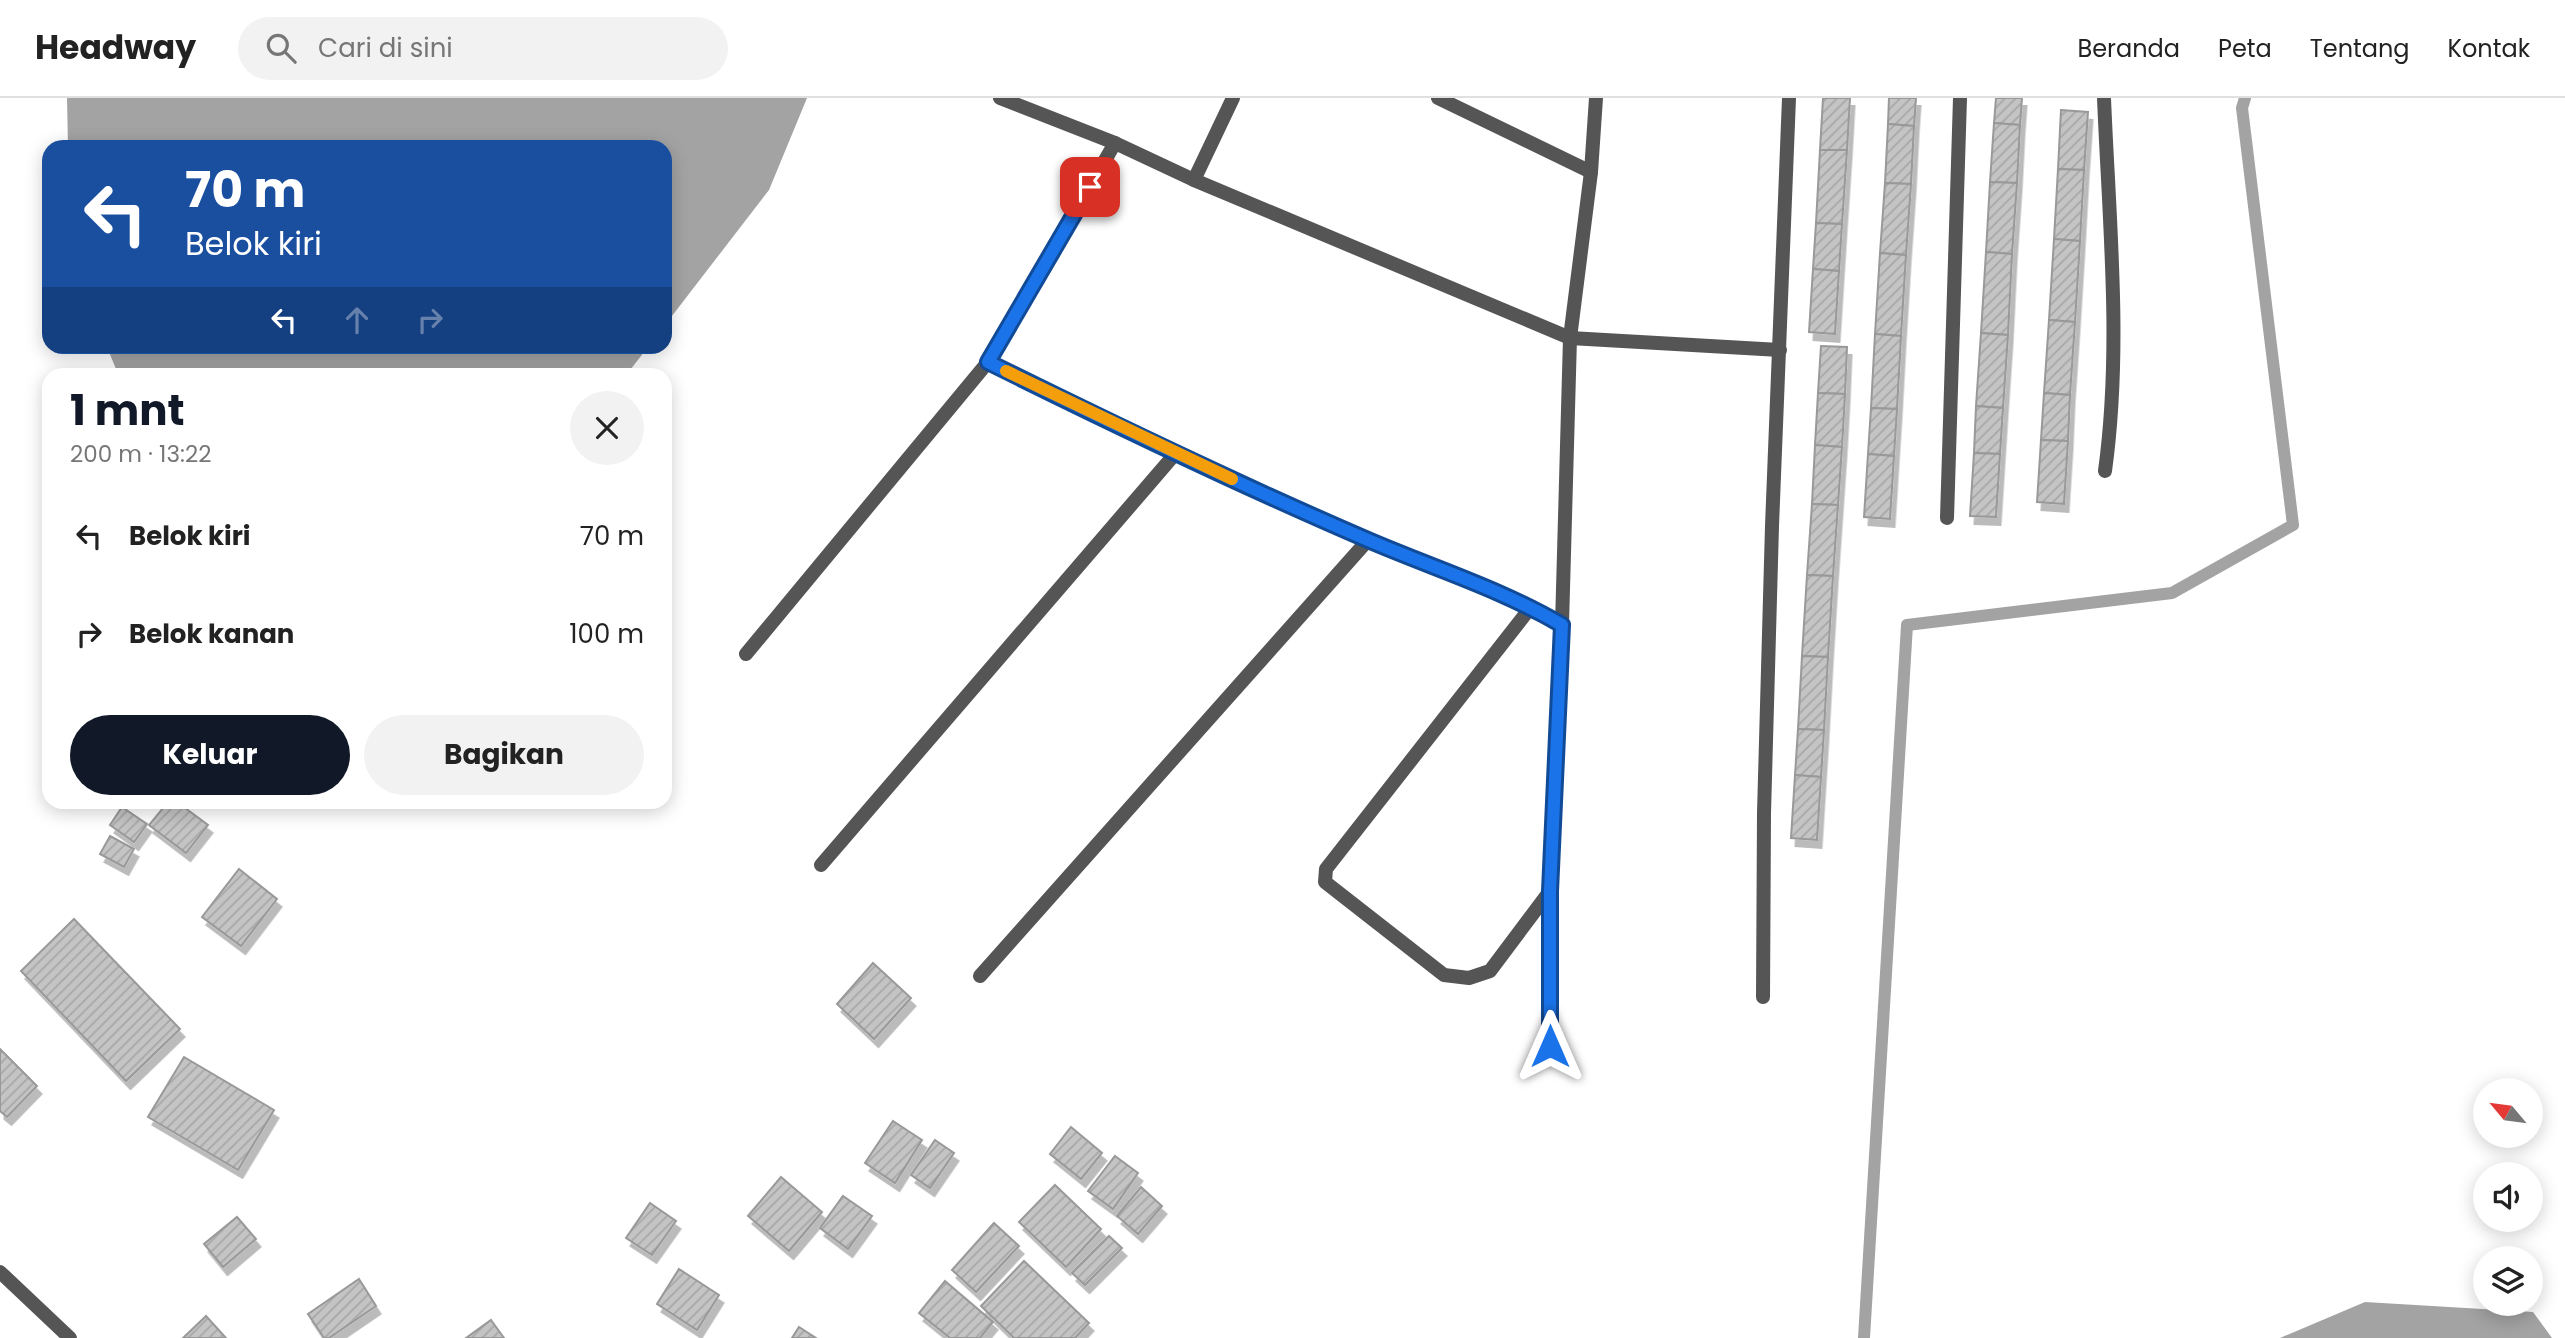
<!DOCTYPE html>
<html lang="id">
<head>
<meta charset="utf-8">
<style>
	body { margin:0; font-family:Poppins,sans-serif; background:#f2f2f2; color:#222; height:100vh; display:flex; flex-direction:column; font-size:26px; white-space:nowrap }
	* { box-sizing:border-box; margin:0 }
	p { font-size:23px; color:#767676 }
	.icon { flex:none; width:38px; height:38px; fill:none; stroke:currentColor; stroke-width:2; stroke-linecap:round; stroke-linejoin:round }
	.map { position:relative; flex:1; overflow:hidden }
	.details { position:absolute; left:42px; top:270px; width:630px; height:441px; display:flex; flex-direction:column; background:#fff; border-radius:21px; box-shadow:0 4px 18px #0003 }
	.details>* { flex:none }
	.guide { position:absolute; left:42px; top:42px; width:630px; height:214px; border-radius:21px; box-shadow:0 4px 18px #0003; background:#1a4fa0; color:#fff; overflow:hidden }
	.needle { width:46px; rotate:299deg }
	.controls { position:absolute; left:2473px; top:980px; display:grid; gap:14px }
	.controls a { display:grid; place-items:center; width:70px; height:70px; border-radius:50%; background:#fff; box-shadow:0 4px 18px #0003; font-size:35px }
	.pin { position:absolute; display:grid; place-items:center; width:60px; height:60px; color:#fff; margin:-30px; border-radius:14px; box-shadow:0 4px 10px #0006 }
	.me { position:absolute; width:77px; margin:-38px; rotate:0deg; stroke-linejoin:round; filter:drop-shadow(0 0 5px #0008) }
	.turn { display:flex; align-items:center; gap:24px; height:147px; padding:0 28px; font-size:32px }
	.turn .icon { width:91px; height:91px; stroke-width:2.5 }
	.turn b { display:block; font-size:49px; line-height:60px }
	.lanes { display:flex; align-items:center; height:66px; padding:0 28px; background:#0003; justify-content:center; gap:35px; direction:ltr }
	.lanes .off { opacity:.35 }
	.round { display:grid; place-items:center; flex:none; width:74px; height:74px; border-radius:37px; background:#f2f2f2 }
	.head { display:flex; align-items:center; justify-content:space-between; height:119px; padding:0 28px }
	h1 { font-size:42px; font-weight:700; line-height:52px; color:#111827 }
	.action { display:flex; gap:14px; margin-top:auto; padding:14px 28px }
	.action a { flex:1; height:80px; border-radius:42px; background:#111827; color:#fff; font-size:28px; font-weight:700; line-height:80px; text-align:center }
	.action a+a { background:#f2f2f2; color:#222 }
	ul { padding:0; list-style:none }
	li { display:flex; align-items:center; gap:21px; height:98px; padding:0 28px }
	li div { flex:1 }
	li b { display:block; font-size:26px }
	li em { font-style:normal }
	header { display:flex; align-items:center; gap:42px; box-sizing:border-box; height:98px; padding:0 35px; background:#fff; border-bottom:2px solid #e0e0e0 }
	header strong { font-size:33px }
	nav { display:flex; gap:38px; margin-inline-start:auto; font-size:24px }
	.search { width:490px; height:63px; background:#f2f2f2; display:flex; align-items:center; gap:18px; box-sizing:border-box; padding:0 24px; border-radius:38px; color:#767676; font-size:26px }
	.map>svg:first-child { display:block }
	.water { fill:#a3a3a3 }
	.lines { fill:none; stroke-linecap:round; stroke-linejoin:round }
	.stream { stroke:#a3a3a3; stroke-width:12 }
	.building { fill:url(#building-hatch); stroke:#999; stroke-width:2; filter:url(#shadow) }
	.street { stroke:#555; stroke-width:14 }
	.route-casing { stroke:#114b97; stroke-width:18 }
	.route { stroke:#1a73e8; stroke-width:12 }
	.slow { stroke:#f59e0b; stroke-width:12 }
</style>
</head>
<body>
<header>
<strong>Headway</strong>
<div class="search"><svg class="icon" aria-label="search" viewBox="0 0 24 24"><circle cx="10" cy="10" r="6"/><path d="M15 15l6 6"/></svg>Cari di sini</div>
<nav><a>Beranda</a><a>Peta</a><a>Tentang</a><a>Kontak</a></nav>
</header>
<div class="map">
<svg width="2565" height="1240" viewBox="0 0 2565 1240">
	<defs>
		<pattern id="building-hatch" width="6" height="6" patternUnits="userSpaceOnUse" patternTransform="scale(1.75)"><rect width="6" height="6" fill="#c4c4c4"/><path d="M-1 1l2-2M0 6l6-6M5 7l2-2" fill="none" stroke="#a7a7a7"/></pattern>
		<filter id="shadow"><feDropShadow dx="4.5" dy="8" stdDeviation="0" flood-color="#0004"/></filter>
	</defs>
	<rect width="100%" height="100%" fill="#fff"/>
	<g class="water">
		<polygon points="67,0 807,0 769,92 665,227 665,49 68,49"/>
		<polygon points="107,249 648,249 627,276 118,276"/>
		<polygon points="2365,1204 2533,1214 2552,1240 2280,1240"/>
	</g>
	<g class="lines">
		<polyline class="stream" points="1864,1240 1907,527 2172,495 2293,427 2242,10 2245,0"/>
	</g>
	<g class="building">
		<polygon points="1823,0 1850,0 1847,52 1820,52"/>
		<polygon points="1889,0 1916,0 1914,28 1888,26"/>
		<polygon points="1996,0 2022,0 2020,27 1994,25"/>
		<polygon points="2061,12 2088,14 2084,72 2058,71"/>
		<polygon points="1994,25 2020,27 2017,85 1990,84"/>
		<polygon points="1888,26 1914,28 1911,86 1885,85"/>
		<polygon points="1820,52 1847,52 1842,126 1816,125"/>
		<polygon points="2058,71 2084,72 2080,143 2054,141"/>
		<polygon points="1990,84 2017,85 2012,156 1986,154"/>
		<polygon points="1885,85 1911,86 1906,157 1880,155"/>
		<polygon points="1816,125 1842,126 1839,173 1813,171"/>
		<polygon points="2054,141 2080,143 2075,224 2049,222"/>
		<polygon points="1986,154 2012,156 2008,237 1981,235"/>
		<polygon points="1880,155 1906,157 1901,238 1875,236"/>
		<polygon points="1813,171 1839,173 1835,236 1809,234"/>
		<polygon points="2049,222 2075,224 2070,297 2044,295"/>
		<polygon points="1981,235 2008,237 2003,310 1976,308"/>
		<polygon points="1875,236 1901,238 1897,311 1871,310"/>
		<polygon points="1821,248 1847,249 1845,296 1818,295"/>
		<polygon points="1818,295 1845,296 1842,349 1815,347"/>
		<polygon points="2044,295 2070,297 2068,343 2041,342"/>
		<polygon points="1976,308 2003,310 2000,356 1974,355"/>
		<polygon points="1871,310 1897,311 1894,358 1868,356"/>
		<polygon points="2041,342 2068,343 2064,406 2037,404"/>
		<polygon points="1815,347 1842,349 1838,407 1812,406"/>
		<polygon points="1974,355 2000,356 1996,419 1970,418"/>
		<polygon points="1868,356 1894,358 1890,421 1864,419"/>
		<polygon points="1812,406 1838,407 1833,478 1807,477"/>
		<polygon points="1807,477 1833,478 1828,559 1802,558"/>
		<polygon points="1802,558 1828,559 1824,632 1798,631"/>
		<polygon points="1798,631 1824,632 1821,679 1795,677"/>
		<polygon points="1795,677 1821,679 1817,742 1791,740"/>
		<polygon points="168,704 177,704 208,727 186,755 149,727"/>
		<polygon points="122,709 147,726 134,744 110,727"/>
		<polygon points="110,738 134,751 124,769 100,756"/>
		<polygon points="239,771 277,801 241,848 202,819"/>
		<polygon points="74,821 180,931 126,983 21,873"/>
		<polygon points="873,865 911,900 874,941 837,906"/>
		<polygon points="0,951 37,988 7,1019 0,1013"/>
		<polygon points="184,959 274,1012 238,1072 148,1019"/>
		<polygon points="893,1023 922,1042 895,1085 865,1065"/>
		<polygon points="1071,1029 1102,1055 1081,1081 1050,1056"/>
		<polygon points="935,1042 954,1055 930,1090 911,1077"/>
		<polygon points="1115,1058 1138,1075 1113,1111 1088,1093"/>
		<polygon points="781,1079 822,1114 789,1153 748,1118"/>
		<polygon points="1055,1087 1101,1131 1066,1169 1019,1124"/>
		<polygon points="1141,1089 1162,1108 1138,1136 1117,1118"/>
		<polygon points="843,1098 872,1118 848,1151 820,1130"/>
		<polygon points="650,1105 676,1123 652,1157 626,1140"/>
		<polygon points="237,1119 256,1141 223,1169 204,1146"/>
		<polygon points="994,1125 1019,1148 976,1194 952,1172"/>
		<polygon points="1109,1138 1122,1150 1085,1187 1072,1175"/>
		<polygon points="1024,1163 1089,1225 1075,1240 1014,1240 981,1208"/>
		<polygon points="679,1171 719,1197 697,1232 657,1206"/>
		<polygon points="359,1181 376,1208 329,1240 324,1240 308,1216"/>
		<polygon points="945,1183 993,1224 980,1240 950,1240 919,1215"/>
		<polygon points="206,1218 226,1240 183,1240"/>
		<polygon points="491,1222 504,1240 466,1240"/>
		<polygon points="799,1229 816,1240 792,1240"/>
	</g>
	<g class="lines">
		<g class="street">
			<polyline points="1000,0 1115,45 1194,82 1570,240 1780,252"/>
			<polyline points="1438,0 1591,74"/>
			<path d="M2104 0C2109 124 2122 249 2105 373"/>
			<polyline points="1194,82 1233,0"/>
			<path d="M988 264C1114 326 1239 387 1368 442 1433 470 1501 492 1562 527"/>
			<polyline points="1947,420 1960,0"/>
			<polyline points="1531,509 1326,771 1325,784 1444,877 1469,880 1490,873 1550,793"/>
			<polyline points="746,556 988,264 1115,45"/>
			<polyline points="821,767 1175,356"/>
			<polyline points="980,878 1368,442"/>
			<polyline points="1763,899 1764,715 1772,428 1789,0"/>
			<polyline points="1550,948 1550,793 1562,527 1570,240 1591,74 1596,0"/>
			<polyline points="0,1174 70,1240"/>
		</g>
	</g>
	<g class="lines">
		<g class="route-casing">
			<path id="route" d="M1090 89 988 264C1113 326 1240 387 1368 442 1433 470 1501 491 1562 527L1550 793V948"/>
		</g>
		<use href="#route" class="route"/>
		<polyline class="slow" points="1006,273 1232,381"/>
	</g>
</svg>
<div class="controls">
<a><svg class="needle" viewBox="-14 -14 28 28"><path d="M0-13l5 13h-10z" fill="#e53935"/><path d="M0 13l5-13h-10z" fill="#767676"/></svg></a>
<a><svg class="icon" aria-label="sound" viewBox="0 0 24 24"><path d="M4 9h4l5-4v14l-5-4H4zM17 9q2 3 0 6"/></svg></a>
<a><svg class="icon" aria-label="layers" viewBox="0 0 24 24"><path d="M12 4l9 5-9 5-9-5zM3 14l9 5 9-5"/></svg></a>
</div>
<div class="pin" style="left:1090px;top:89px;background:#d93025"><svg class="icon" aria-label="arrive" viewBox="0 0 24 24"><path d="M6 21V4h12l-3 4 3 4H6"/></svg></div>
<svg class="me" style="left:1550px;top:948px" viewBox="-20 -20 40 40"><path d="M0-17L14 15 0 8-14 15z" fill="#1a73e8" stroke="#fff" stroke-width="4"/></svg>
<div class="guide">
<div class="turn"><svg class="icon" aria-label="left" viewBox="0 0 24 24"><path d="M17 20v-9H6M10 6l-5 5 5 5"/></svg><div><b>70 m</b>Belok kiri</div></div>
<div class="lanes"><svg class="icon" aria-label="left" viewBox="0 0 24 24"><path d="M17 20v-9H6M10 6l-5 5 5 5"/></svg><svg class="icon off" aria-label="ahead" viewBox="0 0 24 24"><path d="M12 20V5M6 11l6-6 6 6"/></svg><svg class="icon off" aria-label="right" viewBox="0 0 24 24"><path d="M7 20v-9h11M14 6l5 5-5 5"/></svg></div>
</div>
<section class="details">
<div class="head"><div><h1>1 mnt</h1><p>200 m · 13:22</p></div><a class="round"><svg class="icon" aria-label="close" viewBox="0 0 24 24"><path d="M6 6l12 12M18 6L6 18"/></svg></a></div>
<ul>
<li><svg class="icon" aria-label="left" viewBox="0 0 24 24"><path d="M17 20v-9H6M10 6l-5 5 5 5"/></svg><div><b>Belok kiri</b></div><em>70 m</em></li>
<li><svg class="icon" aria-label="right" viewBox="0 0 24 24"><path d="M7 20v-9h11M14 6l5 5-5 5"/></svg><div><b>Belok kanan</b></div><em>100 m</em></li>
</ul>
<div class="action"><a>Keluar</a><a>Bagikan</a></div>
</section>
</div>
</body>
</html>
